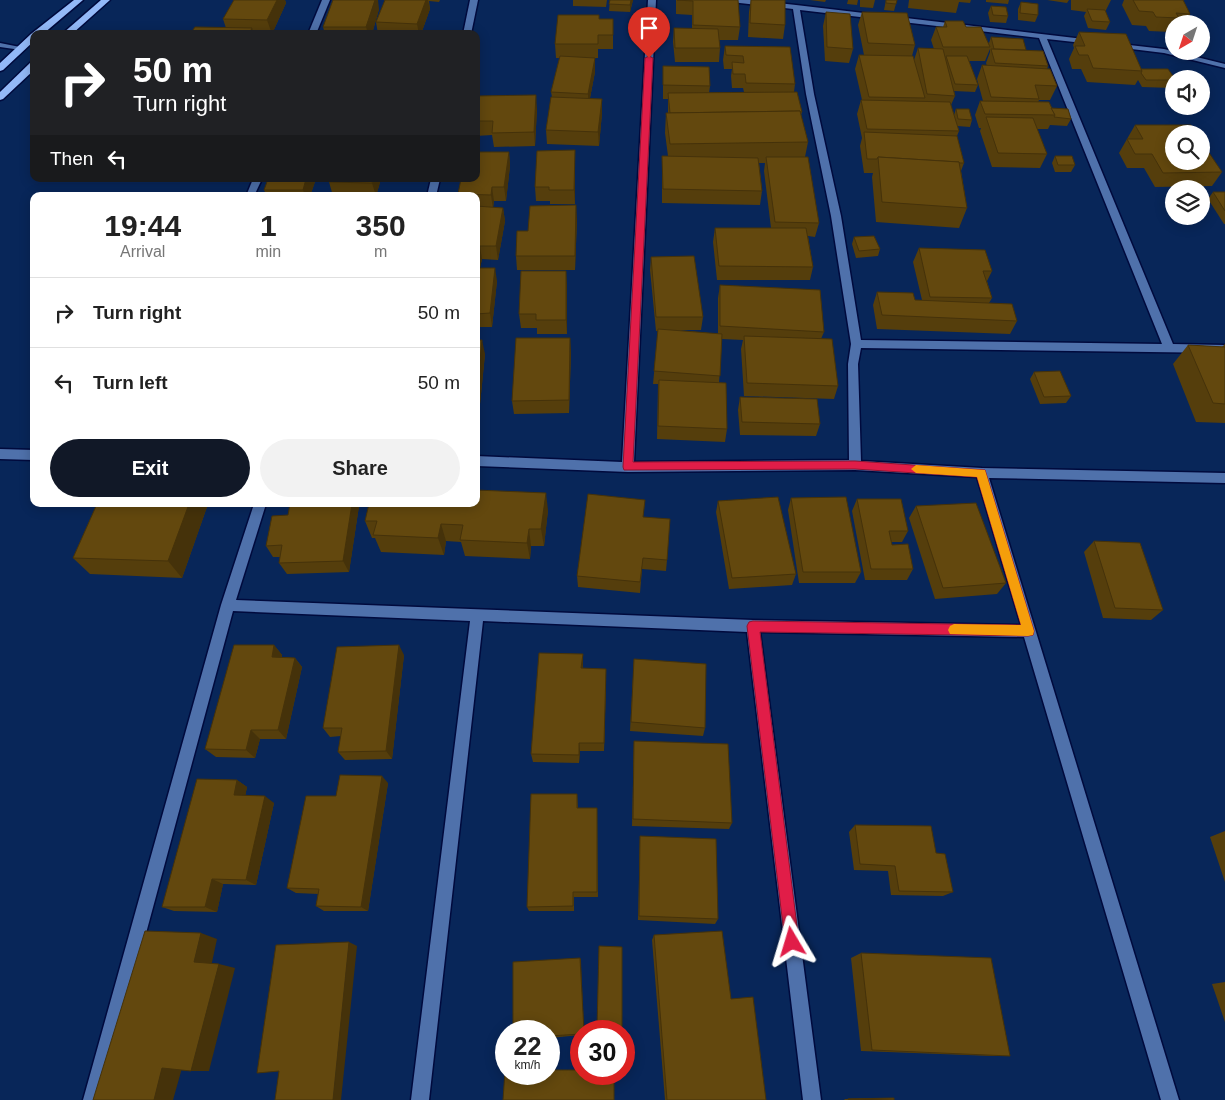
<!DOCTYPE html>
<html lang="en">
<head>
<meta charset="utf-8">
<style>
	body { margin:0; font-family:Helvetica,sans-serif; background:#f2f2f2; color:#222; height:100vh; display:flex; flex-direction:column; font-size:19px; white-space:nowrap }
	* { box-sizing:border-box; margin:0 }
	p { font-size:16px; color:#767676 }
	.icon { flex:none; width:28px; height:28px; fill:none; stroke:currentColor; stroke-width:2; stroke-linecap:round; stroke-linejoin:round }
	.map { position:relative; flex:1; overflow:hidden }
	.panel { position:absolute; left:30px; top:192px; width:450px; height:315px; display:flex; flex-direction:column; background:#fff; border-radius:10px; box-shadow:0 2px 12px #0003 }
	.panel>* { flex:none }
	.hud { position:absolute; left:30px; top:30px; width:450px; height:152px; border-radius:10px; box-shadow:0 2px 12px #0003; background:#202124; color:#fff; overflow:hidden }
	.needle { width:32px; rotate:219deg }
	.controls { position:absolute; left:1165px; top:15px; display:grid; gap:10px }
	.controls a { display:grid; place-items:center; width:45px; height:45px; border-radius:50%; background:#fff; box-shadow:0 2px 12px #0003; font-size:25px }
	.speed { position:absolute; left:495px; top:1020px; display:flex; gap:10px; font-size:25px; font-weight:700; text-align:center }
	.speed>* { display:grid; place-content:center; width:65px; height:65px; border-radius:50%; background:#fff; box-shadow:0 2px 12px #0003; line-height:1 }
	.speed small { font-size:12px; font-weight:400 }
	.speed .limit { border:8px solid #d22; background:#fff; color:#111 }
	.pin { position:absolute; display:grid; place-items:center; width:42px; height:42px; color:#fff; margin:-51px -21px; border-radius:50% 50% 50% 0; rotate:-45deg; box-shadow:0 0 5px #0007 }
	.pin .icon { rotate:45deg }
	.me { position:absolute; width:55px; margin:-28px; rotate:353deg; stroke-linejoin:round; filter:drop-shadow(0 0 4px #0008) }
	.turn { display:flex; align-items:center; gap:18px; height:105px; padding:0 20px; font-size:22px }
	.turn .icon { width:65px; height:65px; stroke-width:2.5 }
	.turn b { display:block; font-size:35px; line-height:42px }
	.then { display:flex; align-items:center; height:48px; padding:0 20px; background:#0003; gap:10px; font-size:19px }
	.eta { display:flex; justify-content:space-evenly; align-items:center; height:85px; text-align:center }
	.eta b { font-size:30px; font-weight:700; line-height:35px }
	.button { display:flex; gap:10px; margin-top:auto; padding:10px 20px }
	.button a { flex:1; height:58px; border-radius:30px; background:#111827; color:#fff; font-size:20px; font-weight:700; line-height:58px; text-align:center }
	.button a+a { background:#f2f2f2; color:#222 }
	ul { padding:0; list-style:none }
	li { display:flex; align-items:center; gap:15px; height:70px; padding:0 20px; border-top:1px solid #e0e0e0 }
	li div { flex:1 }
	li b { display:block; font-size:19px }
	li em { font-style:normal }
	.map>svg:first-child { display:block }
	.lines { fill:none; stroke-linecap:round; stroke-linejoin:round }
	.street-casing { stroke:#000a3d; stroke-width:3 }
	.highway-casing { stroke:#000a3d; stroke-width:3 }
	.street { fill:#4f71ab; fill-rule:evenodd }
	.highway { fill:#93b9f8; fill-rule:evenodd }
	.wall { fill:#553e0c }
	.shaded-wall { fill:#45320a }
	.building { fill:#63480e; stroke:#45320a }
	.route { fill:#e11d48; stroke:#92132f }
	.slow { fill:#f59e0b }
</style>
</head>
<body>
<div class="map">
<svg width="1225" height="1100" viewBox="0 0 1225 1100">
	<rect width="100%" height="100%" fill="#082659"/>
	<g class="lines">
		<g class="street-casing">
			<g id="street">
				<polygon points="322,0 330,0 316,34 308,34"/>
				<polygon points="470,0 478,0 471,34 463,34"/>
				<path d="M648 0H656L634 462 849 460 848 364 851 344 831 216 806 94 793 9 731 2 727 0H750L796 5 1092 40 1096 42 1092 44 1047 39 1173 344 1225 345V353L861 348 858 364 861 461 982 468 1225 473V483L989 478 1179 1100H1161L1024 637 760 632 821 1100H803L747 632 483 621 429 1100H411L470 621 233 611 101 1100H83L221 605 254 504H266L236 600 753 620 1021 625 977 477 855 470 628 472 476 466V456L622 462ZM800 10 1039 38 1162 344 861 340 841 216 814 94Z"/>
				<polygon points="0,43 25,48 21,50 0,47"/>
				<polygon points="1112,43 1164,49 1225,64 1225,68 1164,53 1115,47 1111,45"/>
				<polygon points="253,179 262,179 254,196 246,196"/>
				<polygon points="431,179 440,179 436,196 427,196"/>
				<polygon points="0,449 34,450 34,460 0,459"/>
			</g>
		</g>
		<g class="highway-casing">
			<g id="highway">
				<polygon points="74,0 83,0 43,34 34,34 34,41 3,70 0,71 0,63 31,34"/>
				<polygon points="101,0 110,0 72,34 62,34"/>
				<polygon points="34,61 34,70 3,99 0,100 0,92 31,62"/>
			</g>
		</g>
		<use href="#street" class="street"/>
		<use href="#highway" class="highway"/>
	</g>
	<g class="wall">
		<polygon points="234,0 285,0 286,3 272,34 254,33 226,28 223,19"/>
		<polygon points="385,0 440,0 439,2 429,1 430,9 421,34 378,34 376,22"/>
		<polygon points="573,0 607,0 606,7 573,6"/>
		<polygon points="610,0 633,0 630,12 609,11"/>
		<polygon points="676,0 738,0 740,27 738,40 719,40 720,48 719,62 675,62 673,42 674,28 692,29 692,15 676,14"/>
		<polygon points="751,0 785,25 783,39 748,37 749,12"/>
		<polygon points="810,0 826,0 825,2"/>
		<polygon points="848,0 858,0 857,5 847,4"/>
		<polygon points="860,0 875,0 873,8 860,7"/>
		<polygon points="886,0 897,0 894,11 884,10"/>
		<polygon points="909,0 971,0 970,3 959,2 956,13 908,8"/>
		<polygon points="986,0 1009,0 1008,4 986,2"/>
		<polygon points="1047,0 1069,0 1067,3"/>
		<polygon points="1071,0 1111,0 1105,12 1110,22 1106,30 1088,28 1084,16 1086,12 1071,10"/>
		<polygon points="1124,0 1183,0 1190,14 1185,24 1174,24 1174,28 1171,32 1149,31 1146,26 1132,25 1122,5"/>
		<polygon points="1021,2 1038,15 1035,22 1018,20 1018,9"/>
		<polygon points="991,6 1008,16 1006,23 990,22 988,13"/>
		<polygon points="379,9 372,34 325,34 323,27"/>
		<polygon points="826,12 853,49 849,63 825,61 823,26"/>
		<polygon points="862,12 915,45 912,56 914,60 918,48 934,49 931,40 936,27 943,27 945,21 966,27 989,43 991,37 1026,50 1048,66 1047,69 1057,86 1050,100 1039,100 1038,102 1071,119 1067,126 1050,125 1048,129 1037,129 1047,154 1040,168 992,167 980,131 981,128 979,128 975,115 980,101 983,101 977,79 982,65 987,66 986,63 990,52 990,49 985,61 969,61 978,85 975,92 954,91 955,96 951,105 954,115 956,109 972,120 970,127 957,126 959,131 957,136 964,163 961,171 967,208 959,228 876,222 872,177 873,173 864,173 860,146 862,138 857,114 861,100 862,100 855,69 859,55 864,55 858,25"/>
		<polygon points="599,19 613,19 613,49 598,49 598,58 595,58 595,72 590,98 602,113 599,146 547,144 546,130 552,97 551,92 560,58 556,58 555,44"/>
		<polygon points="1079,32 1141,69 1174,79 1174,84 1172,88 1142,87 1138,80 1135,85 1087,82 1081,69 1072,69 1069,59 1074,48 1073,45"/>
		<polygon points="725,46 795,84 794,92 802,112 801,115 808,142 805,157 819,223 815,237 808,236 813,267 810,280 717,280 713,242 715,228 771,228 764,171 765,163 759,163 762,191 760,205 662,203 662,156 668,156 665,133 666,113 668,113 668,99 663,99 663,66 710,86 709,93 744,92 743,88 732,88 731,76 732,69 724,69 723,60"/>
		<polygon points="476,96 537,109 535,146 494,147 492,135 476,136"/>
		<polygon points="1135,125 1222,172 1212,186 1155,187 1144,168 1127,168 1119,153"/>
		<polygon points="509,152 510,166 506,201 494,201 493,207 503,208 505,221 498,260 482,259 480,268 497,281 492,327 476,327 476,196 459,196 458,194"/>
		<polygon points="1055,156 1075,165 1071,172 1055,172 1052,163"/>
		<polygon points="575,164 575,204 550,204 550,201 536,201 535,187"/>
		<polygon points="316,179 310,196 267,196 264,190"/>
		<polygon points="330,179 381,179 376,196 333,196 329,182"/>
		<polygon points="1213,192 1225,192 1225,224 1224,224 1208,199"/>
		<polygon points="577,219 575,270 517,270 516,256"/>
		<polygon points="854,237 880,249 878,256 856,258 852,244"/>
		<polygon points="919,248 992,271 987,281 992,298 989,303 1017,321 1010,334 877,329 873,305 877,292 915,300 922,300 913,262"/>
		<polygon points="651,257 703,317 701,330 678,330 718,334 718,298 720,285 824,332 821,339 838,386 834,399 744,396 741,349 743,340 722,339 719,383 727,429 725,442 657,439 658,384 653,384 658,331 656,331 650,270"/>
		<polygon points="567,284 567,334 537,334 537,328 521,328 519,314"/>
		<polygon points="476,340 485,354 480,404 476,404"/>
		<polygon points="1225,344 1225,423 1196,422 1173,364 1188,345 1222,347"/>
		<polygon points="571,351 569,413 514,414 512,401"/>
		<polygon points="1034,372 1071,396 1066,403 1040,404 1030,379"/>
		<polygon points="740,397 820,424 816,436 740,435 738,410"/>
		<polygon points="791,498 861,572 855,583 799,583 788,510"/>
		<polygon points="857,499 908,531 902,542 892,542 892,545 913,569 907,580 865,580 852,511"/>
		<polygon points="718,501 796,574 792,585 729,589 716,512"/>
		<polygon points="97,504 208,504 182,578 90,574 73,558"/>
		<polygon points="290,504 358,504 359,506 349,572 287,574 279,563 280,557 273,557 266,546 288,515"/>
		<polygon points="916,506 1006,583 997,594 935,599 909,518"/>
		<polygon points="548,510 544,546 531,546 530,559 465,556 461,542 446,541 444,555 381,552 375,538 372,538 365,521"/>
		<polygon points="644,517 667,560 666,571 642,569 640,593 578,587 577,576"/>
		<polygon points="1094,541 1163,610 1151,620 1103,618 1084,552"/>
		<polygon points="274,645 282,655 282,657 295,658 302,667 286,739 260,739 255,758 216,757 205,749"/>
		<polygon points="583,654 583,668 606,679 604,751 580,751 579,763 533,762 531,754"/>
		<polygon points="404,655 392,759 345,760 338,752 341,736 330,737 323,728"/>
		<polygon points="634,659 705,728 703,736 630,731"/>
		<polygon points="634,741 732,823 729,829 632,826"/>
		<polygon points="237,780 247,787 245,796 274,803 256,885 223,884 217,912 174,911 162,907"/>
		<polygon points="388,783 368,911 324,911 316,906 318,894 296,893 287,888 336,796"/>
		<polygon points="577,794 578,808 597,808 598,897 574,897 574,911 529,911 527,907"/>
		<polygon points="855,825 936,853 953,892 943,896 891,895 888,871 854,870 849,832"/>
		<polygon points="1225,831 1225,882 1210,837"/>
		<polygon points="640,836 718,919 715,924 638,920"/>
		<polygon points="654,935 731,999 766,1100 665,1100 652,940"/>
		<polygon points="861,953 1010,1056 993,1056 861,1051 851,958"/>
		<polygon points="580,958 581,961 581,1035 549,1038 549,1031"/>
		<polygon points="1225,982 1225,1022 1212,984"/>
		<polygon points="889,1098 894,1098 894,1100 845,1100 844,1099"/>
	</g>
	<g class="shaded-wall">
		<polygon points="277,0 285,0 286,3 272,34 267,20"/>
		<polygon points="375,0 378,0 379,9 372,34 368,34 366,27"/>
		<polygon points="426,0 428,0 430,9 421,34 419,34 417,24"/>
		<polygon points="631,0 633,0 630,12 630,5"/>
		<polygon points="252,28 254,34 249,34"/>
		<polygon points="595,58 595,72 588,108 588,94"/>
		<polygon points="536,95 537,109 535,146 534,132"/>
		<polygon points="602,99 602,113 599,146 598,132"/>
		<polygon points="575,150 575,204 574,190"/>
		<polygon points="509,152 510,166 506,201 504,187"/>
		<polygon points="306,179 316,179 310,196 305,196 303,190"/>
		<polygon points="374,179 381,179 376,196 372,183"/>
		<polygon points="492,187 494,201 493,209 491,195"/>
		<polygon points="576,205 577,219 575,270 575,256"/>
		<polygon points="503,208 505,221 498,260 496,246"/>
		<polygon points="480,246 482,259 480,268 478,254"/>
		<polygon points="495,268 497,281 492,327 490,313"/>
		<polygon points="566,271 567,284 567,334 566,320"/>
		<polygon points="570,338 571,351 569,413 569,400"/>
		<polygon points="482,340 485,354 480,404 477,391"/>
		<polygon points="546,493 548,510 544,546 541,529"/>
		<polygon points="189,504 208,504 182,578 168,561"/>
		<polygon points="352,504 358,504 359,506 349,572 343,561"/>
		<polygon points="441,524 446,541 444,555 438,538"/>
		<polygon points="529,529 531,546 530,559 527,543"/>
		<polygon points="274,645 282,655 280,667 272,657"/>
		<polygon points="399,645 404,655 392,759 386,751"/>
		<polygon points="583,654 583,663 582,678 581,668"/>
		<polygon points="295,658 302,667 286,739 278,730"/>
		<polygon points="606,669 606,679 604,751 604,743"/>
		<polygon points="251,730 260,739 255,758 246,750"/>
		<polygon points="579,743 580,751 579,763"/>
		<polygon points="382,776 388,783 368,911 361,907"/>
		<polygon points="237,780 247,787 244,802 234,795"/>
		<polygon points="265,796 274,803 256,885 246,880"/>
		<polygon points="212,879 223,884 217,912 205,907"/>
		<polygon points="201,933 217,939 211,967 194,962"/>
		<polygon points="349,942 357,946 341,1100 333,1100"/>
		<polygon points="580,958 581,961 584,1031"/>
		<polygon points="219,964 235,968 209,1071 191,1071"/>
		<polygon points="162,1068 182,1068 173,1100 154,1100"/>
	</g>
	<g class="building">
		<polygon points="234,0 277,0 267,20 223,19"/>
		<polygon points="333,0 375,0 366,27 323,27"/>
		<polygon points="385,0 426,0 417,24 376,22"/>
		<polygon points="610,0 631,0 630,5 609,4"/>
		<polygon points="677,0 738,0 740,27 693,25 693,1"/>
		<polygon points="751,0 785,0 785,25 750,23"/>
		<polygon points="886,0 897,0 896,4 886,3"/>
		<polygon points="1133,0 1183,0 1190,14 1176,13 1179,18 1156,17 1153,12 1139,11"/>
		<polygon points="1021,2 1038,4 1038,15 1020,13"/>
		<polygon points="991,6 1006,7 1008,16 993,15"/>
		<polygon points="1087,9 1105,10 1110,22 1092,21"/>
		<polygon points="826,12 850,14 853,49 827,47"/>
		<polygon points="862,12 907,13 915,45 868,43"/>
		<polygon points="558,15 599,15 599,19 613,19 613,35 598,35 598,44 555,44"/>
		<polygon points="945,21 963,21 966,27 981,27 990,47 943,47 936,27 947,27"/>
		<polygon points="195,27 252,28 249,34 190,34"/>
		<polygon points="674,28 718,29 720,48 675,48"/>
		<polygon points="1079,32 1126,34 1142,71 1093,68 1088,55 1079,55 1075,46 1085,46"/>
		<polygon points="991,37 1023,39 1026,50 994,49"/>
		<polygon points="725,46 790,47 795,84 746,83 745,74 733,74 732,62 744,63 743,56 726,55"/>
		<polygon points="918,48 943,49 955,96 927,94"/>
		<polygon points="991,49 1043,51 1048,66 995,63"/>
		<polygon points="859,55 913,56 925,98 869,97"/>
		<polygon points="560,56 595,58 588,94 551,92"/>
		<polygon points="946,56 967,56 978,85 955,84"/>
		<polygon points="982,65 1050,69 1057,86 1035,85 1039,99 991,97"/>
		<polygon points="663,66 709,67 710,86 663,85"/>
		<polygon points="1141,69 1168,69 1175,79 1174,79 1174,80 1146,80 1141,73 1142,71"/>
		<polygon points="797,92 802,112 800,112 800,111 670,113 668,93"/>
		<polygon points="536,95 534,132 492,133 493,121 476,121 476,96"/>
		<polygon points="551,97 602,99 598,132 546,130"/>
		<polygon points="861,100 950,102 959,131 867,129"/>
		<polygon points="980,101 1049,102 1055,115 985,114"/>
		<polygon points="1051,108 1068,109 1071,119 1054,117 1055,115"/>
		<polygon points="956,109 969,109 972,120 958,119"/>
		<polygon points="800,111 808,142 670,144 666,113"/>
		<polygon points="986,117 1033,118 1047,154 998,153"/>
		<polygon points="1135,125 1191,125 1196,134 1174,134 1174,161 1201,161 1201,141 1222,172 1163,173 1152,154 1135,154 1127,139 1143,139"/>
		<polygon points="864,132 957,136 964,163 959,163 959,162 878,157 877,159 867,159"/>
		<polygon points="575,150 574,190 549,190 549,187 535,187 537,151"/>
		<polygon points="476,152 509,152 504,187 492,187 491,195 458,194 461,179 476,179"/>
		<polygon points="662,156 758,158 762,191 663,189"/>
		<polygon points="1055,156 1072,156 1075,165 1058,165"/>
		<polygon points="766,157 808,157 819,223 775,222"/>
		<polygon points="878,157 959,162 967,208 882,202"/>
		<polygon points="268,179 306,179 303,190 264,190"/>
		<polygon points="330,179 374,179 372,183 329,182"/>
		<polygon points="1213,192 1225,192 1225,211"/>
		<polygon points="576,205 575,256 516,256 517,231 528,231 530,206"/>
		<polygon points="476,206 503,208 496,246 480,246 478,254 476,254"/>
		<polygon points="715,228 806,228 813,267 719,266"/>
		<polygon points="874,236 880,249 859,251 854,237"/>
		<polygon points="919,248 985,250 992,271 983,271 992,298 930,297"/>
		<polygon points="694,256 703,317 656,317 651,257"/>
		<polygon points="476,268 495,268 490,313 476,314"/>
		<polygon points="521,271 566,271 566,320 536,320 536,314 519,314"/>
		<polygon points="720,285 820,290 824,332 720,326"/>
		<polygon points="877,292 913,293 915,300 1012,304 1017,321 882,315"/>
		<polygon points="658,329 722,334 720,376 654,371"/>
		<polygon points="744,336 832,339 838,386 747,383"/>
		<polygon points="516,338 570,338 569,400 512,401"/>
		<polygon points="476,340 482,340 477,391 476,391"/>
		<polygon points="1188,345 1225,347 1225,404 1213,403"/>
		<polygon points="1060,371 1071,396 1044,397 1034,372"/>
		<polygon points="659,380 726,383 727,429 658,426"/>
		<polygon points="740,397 817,399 820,424 742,422"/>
		<polygon points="476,490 546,493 541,529 529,529 527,543 460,540 463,525 441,524 438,538 373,535 377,521 365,521 369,504 476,504"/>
		<polygon points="588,494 645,500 643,517 670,519 667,560 643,558 640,582 577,576"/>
		<polygon points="778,497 796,574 732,578 718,501"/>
		<polygon points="846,497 861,572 803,572 791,498"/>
		<polygon points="857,499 901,499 908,531 889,531 892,545 908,544 913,569 871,569"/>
		<polygon points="976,503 1006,583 943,588 916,506"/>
		<polygon points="97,504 189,504 168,561 73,558"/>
		<polygon points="290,504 352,504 343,561 279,563 282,545 266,546 272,516 288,515"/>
		<polygon points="1094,541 1140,543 1163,610 1115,608"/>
		<polygon points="234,645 274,645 272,657 295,658 278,730 251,730 246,750 205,749"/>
		<polygon points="399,645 386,751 338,752 342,728 323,728 337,647"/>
		<polygon points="539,653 583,654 581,668 606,669 604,743 579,743 579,755 531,754"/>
		<polygon points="634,659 706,664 705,728 631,722"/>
		<polygon points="634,741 728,744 732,823 633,819"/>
		<polygon points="340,775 382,776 361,907 316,906 319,889 287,888 306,796 336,796"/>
		<polygon points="197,779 237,780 234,795 265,796 246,880 212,879 205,907 162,907"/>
		<polygon points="531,794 577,794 577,808 597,808 597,892 573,892 573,906 527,907"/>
		<polygon points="855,825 931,826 936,853 945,854 953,892 899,891 895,866 860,864"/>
		<polygon points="640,836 716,839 718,919 639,916"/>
		<polygon points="145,931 201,933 194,962 219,964 191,1071 162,1068 154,1100 93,1100"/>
		<polygon points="722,931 731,999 753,997 766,1100 667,1100 654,935"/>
		<polygon points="349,942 333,1100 275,1100 279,1071 257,1073 276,945"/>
		<polygon points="599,946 622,947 622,1028 597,1028"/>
		<polygon points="861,953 991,958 1010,1056 872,1050"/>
		<polygon points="580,958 584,1031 581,1031 581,1034 549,1036 549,1031 513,1031 513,962"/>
		<polygon points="549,1070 581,1070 581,1074 614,1074 614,1100 503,1100 505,1071 506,1071 506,1074 549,1074"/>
		<polygon points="894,1098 894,1100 848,1099"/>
	</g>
	<polygon class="route" points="649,56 653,58 633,462 855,461 985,470 1034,631 1033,635 1028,636 760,632 799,942 797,947 792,949 787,947 785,942 747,626 749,622 753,621 1021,625 977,477 855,469 624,470 623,467 645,58"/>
	<polygon class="slow" points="916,465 985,470 1034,631 1033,635 1028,636 950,634 948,630 950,626 954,624 1021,625 977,477 916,473 911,469"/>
</svg>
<div class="controls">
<a><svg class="needle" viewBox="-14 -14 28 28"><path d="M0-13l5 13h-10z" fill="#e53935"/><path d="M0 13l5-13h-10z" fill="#767676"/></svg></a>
<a><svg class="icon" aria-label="sound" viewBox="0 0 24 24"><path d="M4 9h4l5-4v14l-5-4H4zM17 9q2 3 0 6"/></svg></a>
<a><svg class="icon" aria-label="search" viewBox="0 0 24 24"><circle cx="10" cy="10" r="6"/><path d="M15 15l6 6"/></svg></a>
<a><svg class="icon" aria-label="layers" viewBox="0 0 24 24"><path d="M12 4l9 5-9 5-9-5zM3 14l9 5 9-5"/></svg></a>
</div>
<div class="speed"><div>22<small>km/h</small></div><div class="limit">30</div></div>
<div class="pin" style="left:649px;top:58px;background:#d93025"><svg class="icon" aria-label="arrive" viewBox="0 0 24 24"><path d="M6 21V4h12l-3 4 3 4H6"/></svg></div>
<svg class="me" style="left:792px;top:942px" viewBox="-20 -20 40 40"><path d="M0-17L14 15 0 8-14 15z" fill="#e11d48" stroke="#fff" stroke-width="4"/></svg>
<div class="hud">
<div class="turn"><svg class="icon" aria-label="right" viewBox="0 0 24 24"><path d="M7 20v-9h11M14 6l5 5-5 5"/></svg><div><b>50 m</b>Turn right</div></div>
<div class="then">Then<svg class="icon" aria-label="left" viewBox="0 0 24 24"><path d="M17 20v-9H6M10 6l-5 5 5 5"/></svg></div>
</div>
<section class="panel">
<div class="eta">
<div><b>19:44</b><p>Arrival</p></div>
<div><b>1</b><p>min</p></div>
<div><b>350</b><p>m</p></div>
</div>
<ul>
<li><svg class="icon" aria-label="right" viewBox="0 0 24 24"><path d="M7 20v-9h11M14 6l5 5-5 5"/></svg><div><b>Turn right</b></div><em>50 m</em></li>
<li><svg class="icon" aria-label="left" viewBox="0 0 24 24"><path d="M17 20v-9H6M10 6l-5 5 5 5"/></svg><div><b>Turn left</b></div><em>50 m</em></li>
</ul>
<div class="button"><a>Exit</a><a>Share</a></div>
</section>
</div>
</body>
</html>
